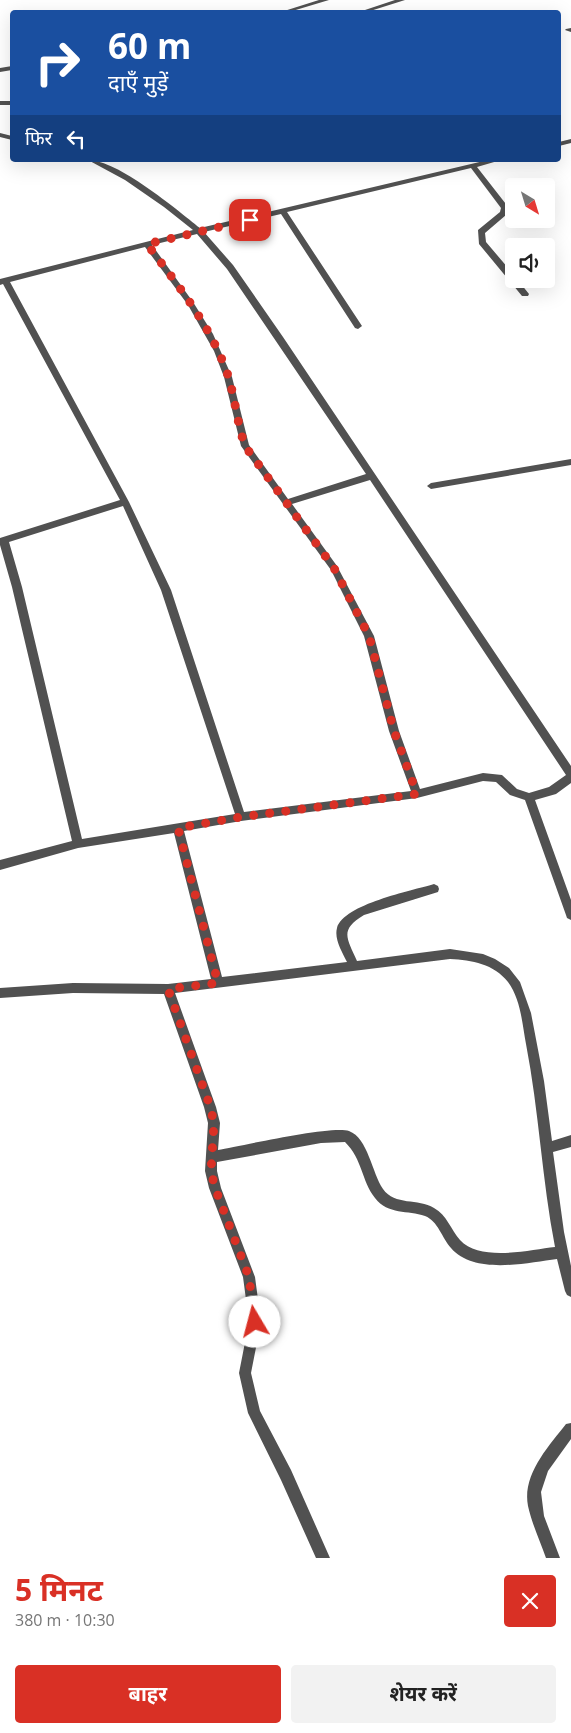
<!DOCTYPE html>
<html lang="hi">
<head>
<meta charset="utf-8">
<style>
	body { margin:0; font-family:"Open Sans","Noto Sans Devanagari",sans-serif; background:#f2f2f2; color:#222; height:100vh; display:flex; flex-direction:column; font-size:19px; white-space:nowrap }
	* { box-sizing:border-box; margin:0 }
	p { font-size:16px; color:#767676 }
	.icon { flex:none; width:28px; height:28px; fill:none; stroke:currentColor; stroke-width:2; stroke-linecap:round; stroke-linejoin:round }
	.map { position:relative; height:1558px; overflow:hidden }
	.sheet { display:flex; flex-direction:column; background:#fff; flex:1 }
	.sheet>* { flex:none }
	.hud { position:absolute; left:10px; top:10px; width:551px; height:152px; border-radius:5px; box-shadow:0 5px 20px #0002; background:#1a4fa0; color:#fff; overflow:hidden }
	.needle { width:32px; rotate:142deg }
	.fabs { position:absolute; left:505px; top:178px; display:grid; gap:10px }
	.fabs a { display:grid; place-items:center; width:50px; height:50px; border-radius:5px; background:#fff; box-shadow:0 5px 20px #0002; font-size:25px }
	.pin { position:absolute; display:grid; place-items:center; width:42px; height:42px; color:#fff; margin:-21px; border-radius:10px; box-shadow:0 2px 8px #0006 }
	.me { position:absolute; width:55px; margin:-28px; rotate:352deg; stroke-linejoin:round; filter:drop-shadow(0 0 4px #0008) }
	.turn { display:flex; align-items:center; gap:18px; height:105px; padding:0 15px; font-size:22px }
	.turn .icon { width:65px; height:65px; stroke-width:2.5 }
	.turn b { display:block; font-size:35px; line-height:42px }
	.then { display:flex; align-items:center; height:48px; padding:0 15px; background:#0003; gap:10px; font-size:19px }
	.round { display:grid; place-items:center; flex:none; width:52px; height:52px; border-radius:5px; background:#f2f2f2 }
	.head { display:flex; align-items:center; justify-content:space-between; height:85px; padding:0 15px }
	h1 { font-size:30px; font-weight:700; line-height:38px; color:#d93025 }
	.action { display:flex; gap:10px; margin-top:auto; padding:10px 15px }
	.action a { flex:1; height:58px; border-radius:5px; background:#d93025; color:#fff; font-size:20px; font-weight:700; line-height:58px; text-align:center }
	.action a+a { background:#f2f2f2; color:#222 }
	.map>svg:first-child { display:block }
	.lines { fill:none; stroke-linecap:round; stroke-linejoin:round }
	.minor { fill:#515151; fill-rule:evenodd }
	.tertiary { fill:#515151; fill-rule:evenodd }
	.route { stroke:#d93025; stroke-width:9; stroke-dasharray:0 16.2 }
</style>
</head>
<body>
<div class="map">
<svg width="571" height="1558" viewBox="0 0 571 1558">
	<rect width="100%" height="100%" fill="#fff"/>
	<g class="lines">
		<g class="minor">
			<polygon points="319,0 329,0 289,12 281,12"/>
			<polygon points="571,28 571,32 565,30 566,29"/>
			<polygon points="12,66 12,70 0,72 0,68"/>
			<polygon points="0,133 12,136 12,140 0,137"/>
			<polygon points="571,139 571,143 559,146 559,142"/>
			<path d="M88 160C118 160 176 209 200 228L488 160H501L477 167 509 208 506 215 485 233 486 242 514 275V279H517L529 294 528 296H522L479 244 478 230 500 212 501 208 471 168 287 212 362 326 358 329 355 328 281 214 204 232 233 265 283 337 571 766V783L556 794 535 800 571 900V920L567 918 566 915 525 800 510 795 496 782 483 781 417 798 241 821 184 831 222 977 347 962C342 952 334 939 337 928 344 904 411 891 434 884L438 886 439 889 438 892 364 915C339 930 347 938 357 961L450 949 483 954 495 959 509 968 520 982 531 1013 544 1081 552 1141 571 1135V1147L553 1152 564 1232 571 1266V1297L567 1295 565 1291 557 1259C526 1263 474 1275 451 1248 442 1238 438 1221 425 1216 408 1210 388 1215 375 1198 361 1180 363 1160 345 1142L321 1143 217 1162V1171L221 1188 255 1277 261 1322 251 1373 260 1411 291 1470 330 1558H316L281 1480 248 1413 239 1373 249 1322 243 1277 209 1188 205 1171 208 1123 204 1107 164 994 73 993 0 998V988L73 983 168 984 211 979 174 833 78 848 0 870V860L72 841 12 587 0 545V538L120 500 3 284 0 285V279L193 230 164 207 125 180ZM197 234 227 269 366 474 288 499 249 445 232 377 213 334 193 302 152 245ZM145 247 188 305 214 351 224 377 241 446 331 570 364 636 389 731 411 791 244 812 171 590 129 502 10 282ZM370 480 566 775 549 787 529 793 517 789 502 775 483 773 420 789 399 731 374 636 337 566 292 504ZM123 506 161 590 235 814 82 839 22 587 9 542ZM450 959C472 960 494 964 508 982 521 1000 522 1023 526 1044 539 1111 542 1180 555 1247 529 1250 480 1262 460 1240 451 1230 447 1215 434 1208 418 1198 395 1206 383 1189 372 1173 368 1138 349 1131 332 1125 241 1146 218 1150L220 1123 216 1107 175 993Z"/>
			<polygon points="571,459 571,465 431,489 427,486 431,483"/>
			<path d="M571 1423V1439L548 1471 541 1492 544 1516 560 1558H546C540 1541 532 1524 528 1506 522 1475 548 1447 566 1424Z"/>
		</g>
		<g class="tertiary">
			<polygon points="395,0 405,0 367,12 359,12"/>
			<rect x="0" y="101" width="12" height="4"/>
		</g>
	</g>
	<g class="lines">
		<path class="route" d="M250 220 147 244C177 284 207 321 225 367 235 393 236 420 245 446L334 568 369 636 394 731 417 794 241 817 178 828 218 983 168 989 210 1106 214 1123 211 1171 215 1188 249 1277 255 1322"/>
	</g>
</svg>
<div class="fabs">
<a><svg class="needle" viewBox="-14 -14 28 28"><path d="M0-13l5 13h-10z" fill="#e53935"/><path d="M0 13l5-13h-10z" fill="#767676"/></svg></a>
<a><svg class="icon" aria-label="sound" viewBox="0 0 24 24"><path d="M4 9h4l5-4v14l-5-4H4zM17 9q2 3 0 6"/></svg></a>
</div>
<div class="pin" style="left:250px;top:220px;background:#d93025"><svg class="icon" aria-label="arrive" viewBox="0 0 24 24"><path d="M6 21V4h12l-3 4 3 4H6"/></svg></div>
<svg class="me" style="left:255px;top:1322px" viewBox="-20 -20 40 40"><circle r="19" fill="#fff"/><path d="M0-13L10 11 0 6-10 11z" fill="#d93025"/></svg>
<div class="hud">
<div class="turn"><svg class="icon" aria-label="right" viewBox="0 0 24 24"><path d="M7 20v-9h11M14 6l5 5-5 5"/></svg><div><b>60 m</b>दाएँ मुड़ें</div></div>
<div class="then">फिर<svg class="icon" aria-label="left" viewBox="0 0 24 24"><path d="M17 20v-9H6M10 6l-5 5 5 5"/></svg></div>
</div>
</div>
<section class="sheet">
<div class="head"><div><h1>5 मिनट</h1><p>380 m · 10:30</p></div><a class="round" style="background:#d93025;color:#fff"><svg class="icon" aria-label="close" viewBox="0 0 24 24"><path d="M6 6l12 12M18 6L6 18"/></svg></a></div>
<div class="action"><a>बाहर</a><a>शेयर करें</a></div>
</section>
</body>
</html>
